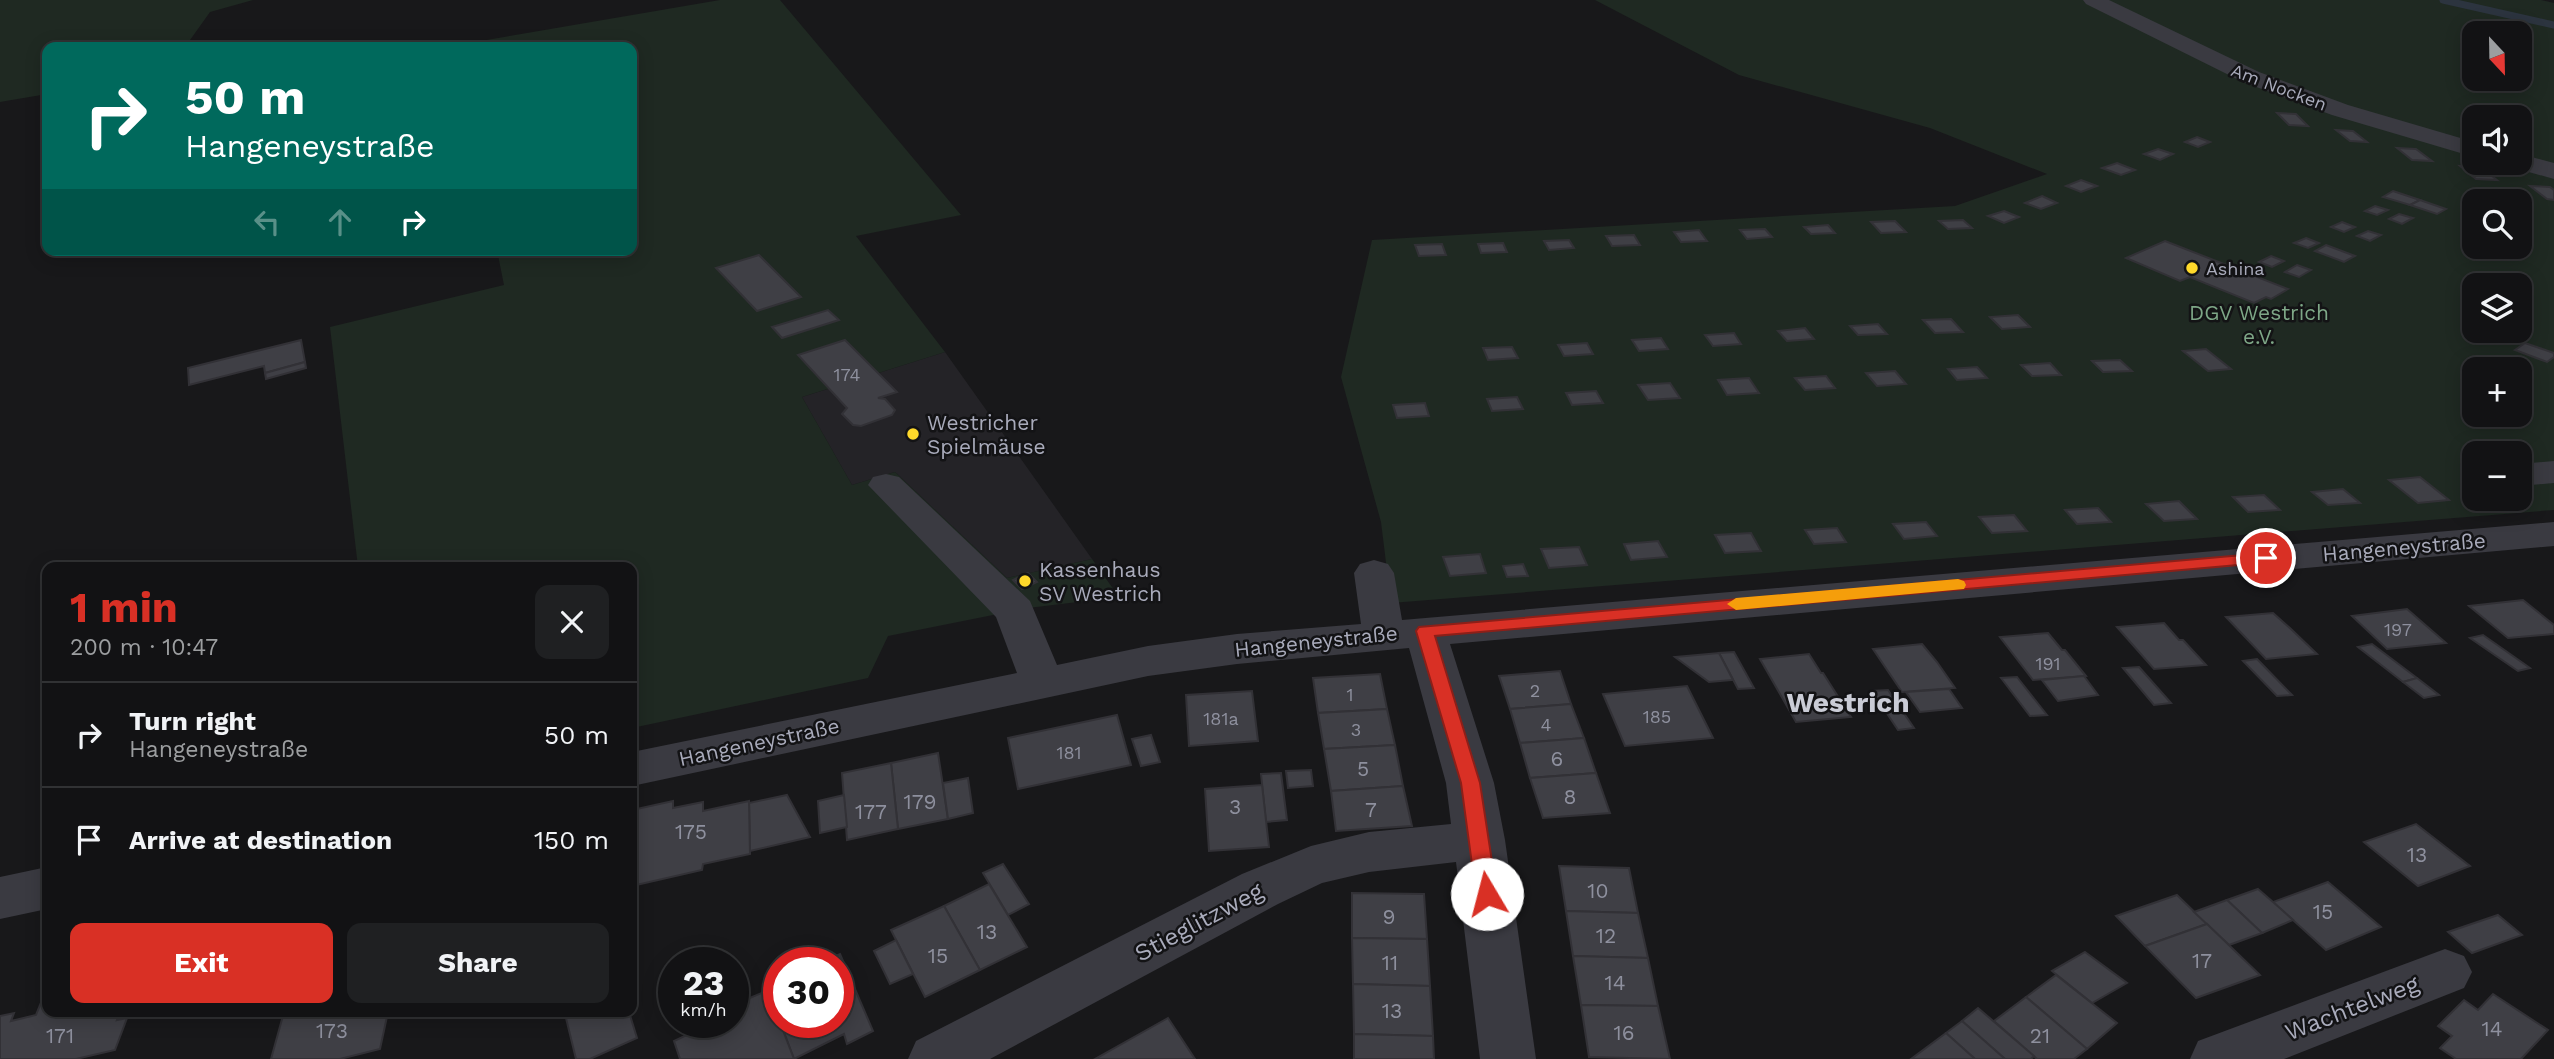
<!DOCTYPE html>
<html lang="en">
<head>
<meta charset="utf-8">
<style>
	body { margin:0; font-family:"Work Sans",sans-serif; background:#1f2022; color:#f1f3f6; height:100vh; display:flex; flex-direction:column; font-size:26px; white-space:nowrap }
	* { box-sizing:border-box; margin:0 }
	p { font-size:23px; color:#9c9ea0 }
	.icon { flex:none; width:38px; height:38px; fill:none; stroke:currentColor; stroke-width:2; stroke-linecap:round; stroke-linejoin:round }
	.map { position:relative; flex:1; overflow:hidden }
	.panel { position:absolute; left:42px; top:562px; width:595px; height:455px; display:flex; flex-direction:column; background:#121214; border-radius:14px; box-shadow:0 4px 18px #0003,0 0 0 2px #313234 }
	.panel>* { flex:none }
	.hud { position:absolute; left:42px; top:42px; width:595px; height:214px; border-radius:14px; box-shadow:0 4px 18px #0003,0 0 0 2px #313234; background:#00695c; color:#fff; overflow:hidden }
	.needle { width:46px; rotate:158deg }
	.buttons { position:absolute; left:2462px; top:21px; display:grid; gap:14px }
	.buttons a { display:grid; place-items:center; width:70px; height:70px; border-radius:14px; background:#121214; box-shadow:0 4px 18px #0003,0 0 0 2px #313234; font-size:35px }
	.speed { position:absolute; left:658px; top:947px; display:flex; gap:14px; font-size:35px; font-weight:700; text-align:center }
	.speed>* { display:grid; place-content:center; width:91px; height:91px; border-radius:50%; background:#121214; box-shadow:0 4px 18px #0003,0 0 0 2px #313234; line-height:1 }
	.speed small { font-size:18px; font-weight:400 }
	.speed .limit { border:10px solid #d22; background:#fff; color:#111 }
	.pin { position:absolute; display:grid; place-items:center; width:60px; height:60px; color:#fff; margin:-30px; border:4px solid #fff; border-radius:50%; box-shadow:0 2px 7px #0007 }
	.me { position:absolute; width:77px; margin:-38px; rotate:352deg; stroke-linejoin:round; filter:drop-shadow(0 0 5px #0008) }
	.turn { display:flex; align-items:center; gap:24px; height:147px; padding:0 28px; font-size:32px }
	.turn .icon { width:91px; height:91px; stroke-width:2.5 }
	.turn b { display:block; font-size:49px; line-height:60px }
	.lanes { display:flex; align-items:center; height:66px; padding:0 28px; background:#0003; justify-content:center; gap:35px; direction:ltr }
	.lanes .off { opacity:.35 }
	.round { display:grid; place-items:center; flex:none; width:74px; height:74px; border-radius:14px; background:#1f2022 }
	.head { display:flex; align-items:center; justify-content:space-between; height:119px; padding:0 28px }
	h1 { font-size:42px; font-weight:700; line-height:52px; color:#d93025 }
	.action { display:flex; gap:14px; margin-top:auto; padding:14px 28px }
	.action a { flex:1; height:80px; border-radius:14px; background:#d93025; color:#fff; font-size:28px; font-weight:700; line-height:80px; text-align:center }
	.action a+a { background:#1f2022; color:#f1f3f6 }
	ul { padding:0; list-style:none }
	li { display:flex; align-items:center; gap:21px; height:105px; padding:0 28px; border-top:2px solid #313234 }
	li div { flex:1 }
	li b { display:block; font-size:26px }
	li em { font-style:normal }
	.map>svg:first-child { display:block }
	.built { fill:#242327 }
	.green { fill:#1f2922; fill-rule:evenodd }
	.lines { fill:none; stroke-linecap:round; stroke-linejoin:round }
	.stream { stroke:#2c343f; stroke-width:7 }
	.building { fill:#3f3f45; stroke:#323136; stroke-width:2 }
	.minor { fill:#3a3a41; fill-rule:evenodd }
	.route { fill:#d93025; stroke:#8d1f18; stroke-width:2 }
	.slow { fill:#f59e0b }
	.poi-dot { fill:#ffd92b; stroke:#131315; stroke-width:2.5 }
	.labels { text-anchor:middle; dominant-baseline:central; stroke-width:5; stroke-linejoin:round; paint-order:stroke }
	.far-street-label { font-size:18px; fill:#a9abbb; stroke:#131315 }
	.far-poi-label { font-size:18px; fill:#a9abbb; stroke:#131315; text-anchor:start }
	.number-label { font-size:18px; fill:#8e909e }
	.park-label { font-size:21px; fill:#7ea787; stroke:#131315 }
	.poi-label { font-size:21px; fill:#a9abbb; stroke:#131315; text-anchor:start }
	.street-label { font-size:21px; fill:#a9abbb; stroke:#131315 }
	.near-number-label { font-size:21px; fill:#8e909e }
	.near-street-label { font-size:24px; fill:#a9abbb; stroke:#131315 }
	.district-label { font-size:28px; font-weight:bold; fill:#caccd6; stroke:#131315 }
</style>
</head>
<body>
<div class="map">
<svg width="2554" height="1059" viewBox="0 0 2554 1059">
	<rect width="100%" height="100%" fill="#18181a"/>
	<polygon class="built" points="945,352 1092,559 1007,578 895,472 852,485 802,397"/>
	<g class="green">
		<polygon points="0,0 253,0 210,12 185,47 47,47 47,94 0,102"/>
		<polygon points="720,0 780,0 961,215 856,236 945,352 802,397 852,485 895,472 1007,578 1092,559 1119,597 1028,608 888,636 868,678 632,728 632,567 358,567 330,327 504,285 497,250 632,250 632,47 457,45"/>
		<path d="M1595 0H2541L2554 3V510L1391 603 1381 522 1341 377 1372 240 1955 206 2047 174 1930 128 1739 75ZM2474 33H2520V79H2474ZM2474 117H2520V163H2474ZM2474 201H2520V247H2474ZM2474 285H2520V331H2474ZM2474 369H2520V415H2474ZM2474 453H2520V499H2474Z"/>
	</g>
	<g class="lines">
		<polyline class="stream" points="2443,0 2554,25"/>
	</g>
	<g class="building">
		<polygon points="2277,113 2296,114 2308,126 2289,125"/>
		<polygon points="2336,130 2353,131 2367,142 2350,141"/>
		<polygon points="2197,137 2210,142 2198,147 2185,142"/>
		<polygon points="2397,148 2416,149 2432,161 2412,160"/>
		<polygon points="2158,149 2173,154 2160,160 2144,154"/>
		<polygon points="2117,163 2135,170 2121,175 2102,168"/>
		<polygon points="2460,166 2481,167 2497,180 2476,179"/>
		<polygon points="2081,180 2097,186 2081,192 2066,186"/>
		<polygon points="2530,186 2550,187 2554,190 2554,200 2547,199"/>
		<polygon points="2393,191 2420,200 2410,205 2383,197"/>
		<polygon points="2042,196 2057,203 2041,209 2025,203"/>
		<polygon points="2420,200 2446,209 2437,214 2410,205"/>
		<polygon points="2375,206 2388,210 2377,215 2365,211"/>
		<polygon points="2004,211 2019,217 2004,223 1988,216"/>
		<polygon points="2399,214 2413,218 2402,224 2389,219"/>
		<polygon points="1963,220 1972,228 1948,229 1939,221"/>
		<polygon points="1895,221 1906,232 1881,233 1871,222"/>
		<polygon points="2342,222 2355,227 2344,232 2331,227"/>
		<polygon points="1828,225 1835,233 1811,234 1804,227"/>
		<polygon points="1765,229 1772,237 1747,239 1740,230"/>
		<polygon points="1699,230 1707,241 1681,242 1674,232"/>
		<polygon points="2368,231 2381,235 2370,241 2357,236"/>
		<polygon points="1634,235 1640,245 1612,246 1606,236"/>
		<polygon points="2306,238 2319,243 2308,248 2294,243"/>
		<polygon points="1569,240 1574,248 1549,250 1544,241"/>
		<polygon points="2165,241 2288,289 2271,299 2266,297 2254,303 2190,277 2180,281 2126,258"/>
		<polygon points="1503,243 1507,252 1481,253 1478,244"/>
		<polygon points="1442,244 1446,255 1419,256 1415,245"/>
		<polygon points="2326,245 2355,256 2344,262 2315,251"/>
		<polygon points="759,255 801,297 757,311 716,268"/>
		<polygon points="2271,256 2284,261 2272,267 2259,262"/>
		<polygon points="2297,265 2311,270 2299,277 2285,272"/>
		<polygon points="828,310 839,320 782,338 772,327"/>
		<polygon points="2018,315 2030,327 2002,329 1990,317"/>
		<polygon points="1951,319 1963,332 1935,333 1923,320"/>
		<polygon points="1878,324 1887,334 1858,335 1850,326"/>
		<polygon points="1805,328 1814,339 1787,341 1778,331"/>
		<polygon points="1734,333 1741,344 1713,346 1705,335"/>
		<polygon points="1661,338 1668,349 1639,351 1632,340"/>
		<polygon points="301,340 305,362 265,373 264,366 189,385 188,368"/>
		<polygon points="845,340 897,392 878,398 885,399 895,410 892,415 861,426 853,425 842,414 847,408 798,355"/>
		<polygon points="1587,343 1593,354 1564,356 1558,345"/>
		<polygon points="2525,343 2554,353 2554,357 2547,362 2515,350"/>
		<polygon points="1512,347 1518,358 1488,360 1483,348"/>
		<polygon points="2206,349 2231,369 2208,371 2183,351"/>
		<polygon points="2120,360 2132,371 2103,372 2092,361"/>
		<polygon points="305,362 306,368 266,379 265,373"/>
		<polygon points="2050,363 2061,375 2032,376 2021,365"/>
		<polygon points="1977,367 1987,378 1957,380 1948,369"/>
		<polygon points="1895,371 1906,384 1877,386 1866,373"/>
		<polygon points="1826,376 1835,388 1805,390 1795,378"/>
		<polygon points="1749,378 1759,393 1727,395 1718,380"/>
		<polygon points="1670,383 1680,398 1648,400 1638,385"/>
		<polygon points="1596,391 1603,403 1572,405 1566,393"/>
		<polygon points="1517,397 1523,409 1492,411 1487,399"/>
		<polygon points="1425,403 1429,416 1397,418 1393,405"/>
		<polygon points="2420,477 2449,500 2418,503 2389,480"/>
		<polygon points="2343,489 2360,503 2328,505 2312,492"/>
		<polygon points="2264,495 2280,510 2248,512 2233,497"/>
		<polygon points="2179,501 2197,519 2164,521 2146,504"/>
		<polygon points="2098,508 2111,522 2077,524 2065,510"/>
		<polygon points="2014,515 2027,531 1992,533 1979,517"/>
		<polygon points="1926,522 1937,536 1904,539 1893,524"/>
		<polygon points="1837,528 1846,542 1814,544 1805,530"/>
		<polygon points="1751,533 1761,551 1725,553 1715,535"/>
		<polygon points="1658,541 1667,557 1631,560 1624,544"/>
		<polygon points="1579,547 1587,565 1549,568 1541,549"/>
		<polygon points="1480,554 1486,573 1450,576 1443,557"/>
		<polygon points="1523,564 1528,576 1507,577 1503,566"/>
		<polygon points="1028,573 1037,582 1022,589 1013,580"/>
		<polygon points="2523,600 2554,625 2554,634 2508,638 2469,606"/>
		<polygon points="2407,609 2446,643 2387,649 2352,616"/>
		<polygon points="2273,613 2291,629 2317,654 2266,659 2226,617"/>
		<polygon points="2164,623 2179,640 2183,640 2206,665 2154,669 2117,627"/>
		<polygon points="2048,633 2062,650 2065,650 2086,676 2033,680 2000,637"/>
		<polygon points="2483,635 2530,668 2518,671 2470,638"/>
		<polygon points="1922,644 1937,662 1955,688 1902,692 1873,649"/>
		<polygon points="2372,644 2417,678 2403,682 2358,647"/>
		<polygon points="1734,652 1754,688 1738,689 1719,653"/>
		<polygon points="1719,653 1733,680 1709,682 1675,657"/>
		<polygon points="1809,654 1821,673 1823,673 1851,717 1796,722 1760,659"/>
		<polygon points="2257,659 2292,695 2277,696 2243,661"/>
		<polygon points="2139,667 2171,703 2154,705 2123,668"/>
		<polygon points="1560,671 1571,704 1510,709 1499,676"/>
		<polygon points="1380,674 1387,709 1318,713 1313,678"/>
		<polygon points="2084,676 2098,695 2058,701 2042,680"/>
		<polygon points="2017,677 2047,715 2030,716 2001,678"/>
		<polygon points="2417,678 2439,695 2424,698 2403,682"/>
		<polygon points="1687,686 1713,738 1625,746 1603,694"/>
		<polygon points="1949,689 1962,708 1920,712 1906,692"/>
		<polygon points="1888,690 1914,728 1898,730 1872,691"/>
		<polygon points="1252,691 1258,741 1189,746 1186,695"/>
		<polygon points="1571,704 1584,738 1520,743 1510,709"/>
		<polygon points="1387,709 1395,745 1324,749 1318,713"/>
		<polygon points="1117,715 1131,765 1018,789 1008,738"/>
		<polygon points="1151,735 1160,762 1141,766 1132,739"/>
		<polygon points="1584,738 1596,773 1530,778 1520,743"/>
		<polygon points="1395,745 1403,786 1331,791 1324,749"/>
		<polygon points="938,753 948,819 898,829 891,763"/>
		<polygon points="891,763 898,829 847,840 842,773"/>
		<polygon points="1311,770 1313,786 1288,788 1286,771"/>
		<polygon points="1281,773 1287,820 1266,822 1261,774"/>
		<polygon points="1596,773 1610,813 1543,818 1530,778"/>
		<polygon points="968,778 973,813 948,819 943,783"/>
		<polygon points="1262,785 1269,847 1209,851 1205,789"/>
		<polygon points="1403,786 1412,826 1336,831 1331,791"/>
		<polygon points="787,795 810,837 750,851 749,803"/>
		<polygon points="844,795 847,827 820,833 818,801"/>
		<polygon points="673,801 673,808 703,802 703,811 749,801 750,854 703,864 702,870 632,886 632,810"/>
		<polygon points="2416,824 2470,866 2418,886 2364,842"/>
		<polygon points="1003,864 1029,904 1008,915 983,873"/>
		<polygon points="1559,866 1629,868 1638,913 1566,911"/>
		<polygon points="2328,882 2381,927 2326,950 2273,902"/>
		<polygon points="989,884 1027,947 980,970 944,906"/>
		<polygon points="2258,889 2273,902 2293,920 2262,933 2227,900"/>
		<polygon points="1352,893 1424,894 1427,939 1352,938"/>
		<polygon points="2177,895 2207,924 2145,946 2116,916"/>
		<polygon points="2227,900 2262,933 2229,945 2194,912"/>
		<polygon points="944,906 980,970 925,997 891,930"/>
		<polygon points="1566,911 1638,913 1648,958 1573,956"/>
		<polygon points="2498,915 2522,935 2472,953 2448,932"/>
		<polygon points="2207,924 2260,975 2196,998 2145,946"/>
		<polygon points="1352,938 1427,939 1430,986 1353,984"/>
		<polygon points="896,940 913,974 890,984 874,951"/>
		<polygon points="2085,952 2127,983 2092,1003 2052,971"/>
		<polygon points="840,954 873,1031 847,1044 844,1034 794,1059 780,1022 838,1022 838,962 822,962"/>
		<polygon points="1573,956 1648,958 1658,1006 1581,1005"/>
		<polygon points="2056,975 2117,1023 2087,1049 2026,997"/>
		<polygon points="1353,984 1430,986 1433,1036 1354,1034"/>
		<polygon points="47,988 47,1012 121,1012 117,1020 127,1018 115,1050 76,1059 0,1059 0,1016 14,1013 11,1021 36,1015"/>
		<polygon points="764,992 766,998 770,996 794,1059 680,1059 674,1041 714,1022 733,1022 733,1005"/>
		<polygon points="779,992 779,1020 770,996"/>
		<polygon points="2493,994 2548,1030 2521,1059 2456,1059 2440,1048 2452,1036 2438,1026 2464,1000 2478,1010"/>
		<polygon points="2026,997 2087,1049 2074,1059 2037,1059 1994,1021"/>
		<polygon points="1581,1005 1658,1006 1670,1059 1589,1057"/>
		<polygon points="1978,1008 2034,1056 2031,1059 2005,1059 1962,1021"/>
		<polygon points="284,1012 388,1012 380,1049 340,1059 271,1059"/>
		<polygon points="571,1012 629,1012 637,1038 590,1059 576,1059 565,1014"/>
		<polygon points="1168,1018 1195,1059 1095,1059"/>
		<polygon points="1962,1021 2005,1059 1975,1059 1946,1033"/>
		<polygon points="1946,1033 1975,1059 1911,1059"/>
		<polygon points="1354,1034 1433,1036 1434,1059 1354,1059"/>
	</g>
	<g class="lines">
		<g class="minor">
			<polygon points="2083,0 2109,0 2259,72 2348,105 2474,142 2474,157 2332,115 2243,82 2086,4"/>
			<polygon points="2520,154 2554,163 2554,179 2511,167 2508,163 2520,163"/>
			<polygon points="2554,461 2554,483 2520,486 2520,464"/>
			<polygon points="886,474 899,477 1030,601 1057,665 1148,646 1237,634 1361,624 1354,573 1360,564 1374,560 1388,564 1394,573 1402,620 2554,522 2554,546 1450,644 1494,783 1505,840 1536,1059 1480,1059 1456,862 1369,872 1322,883 1278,904 990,1059 908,1059 916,1041 1242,874 1311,846 1369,832 1451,824 1446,783 1409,648 1237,664 1148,676 632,786 632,752 1017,673 996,617 868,485 873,477"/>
			<polygon points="47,867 47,909 0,919 0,877"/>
			<polygon points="2445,949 2464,956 2472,972 2464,988 2284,1059 2190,1059 2198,1041"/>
		</g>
	</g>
	<polygon class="route" points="2266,553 2272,555 2274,558 2272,562 1435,636 1480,783 1497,894 1494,900 1487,902 1479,900 1476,894 1461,783 1416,631 1419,627"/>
	<polygon class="slow" points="1958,579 1964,581 1966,585 1964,589 1736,610 1727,604 1736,598"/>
	<g class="poi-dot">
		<circle cx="2192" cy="268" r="7"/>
		<circle cx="913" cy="434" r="7"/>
		<circle cx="1025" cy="581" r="7"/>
	</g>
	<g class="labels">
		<g class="far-street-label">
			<text transform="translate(2279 87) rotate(21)">Am Nocken</text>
		</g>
		<g class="far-poi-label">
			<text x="2206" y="268">Ashina</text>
		</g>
		<g class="number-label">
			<text x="847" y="374">174</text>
			<text x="2398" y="629">197</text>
			<text x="2048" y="663">191</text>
			<text x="1535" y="690">2</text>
			<text x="1350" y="694">1</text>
			<text x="1657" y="716">185</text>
			<text x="1221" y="718">181a</text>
			<text x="1546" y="724">4</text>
			<text x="1356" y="729">3</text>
			<text x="1069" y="752">181</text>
		</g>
		<g class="park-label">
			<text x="2259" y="312">DGV Westrich<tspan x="2259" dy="24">e.V.</tspan></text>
		</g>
		<g class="poi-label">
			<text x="927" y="422">Westricher<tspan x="927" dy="24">Spielmäuse</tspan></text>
			<text x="1039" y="569">Kassenhaus<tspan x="1039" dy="24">SV Westrich</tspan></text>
		</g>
		<g class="street-label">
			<text transform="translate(2404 547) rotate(-5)">Hangeneystraße</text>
			<text transform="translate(1316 641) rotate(-6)">Hangeneystraße</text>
			<text transform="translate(759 742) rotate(-12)">Hangeneystraße</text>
		</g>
		<g class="near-number-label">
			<text x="1557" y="758">6</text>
			<text x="1363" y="768">5</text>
			<text x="1570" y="796">8</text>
			<text x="920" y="801">179</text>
			<text x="1235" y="806">3</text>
			<text x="1371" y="809">7</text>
			<text x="871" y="811">177</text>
			<text x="691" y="831">175</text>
			<text x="2417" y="854">13</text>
			<text x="1598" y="890">10</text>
			<text x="2323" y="911">15</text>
			<text x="1389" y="916">9</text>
			<text x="987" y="931">13</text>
			<text x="1606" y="935">12</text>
			<text x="938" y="955">15</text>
			<text x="2202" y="960">17</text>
			<text x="1390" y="962">11</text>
			<text x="1615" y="982">14</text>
			<text x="1392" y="1010">13</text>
			<text x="2492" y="1028">14</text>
			<text x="332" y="1030">173</text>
			<text x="1624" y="1032">16</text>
			<text x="60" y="1035">171</text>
			<text x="2040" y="1035">21</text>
		</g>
		<g class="near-street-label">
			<text transform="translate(1199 922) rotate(-28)">Stieglitzweg</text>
			<text transform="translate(2352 1008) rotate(-21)">Wachtelweg</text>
		</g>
		<g class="district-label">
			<text x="1848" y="702">Westrich</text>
		</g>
	</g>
</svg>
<div class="buttons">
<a><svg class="needle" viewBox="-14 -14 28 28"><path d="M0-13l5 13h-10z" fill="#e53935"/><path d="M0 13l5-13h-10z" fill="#9c9ea0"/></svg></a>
<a><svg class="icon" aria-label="sound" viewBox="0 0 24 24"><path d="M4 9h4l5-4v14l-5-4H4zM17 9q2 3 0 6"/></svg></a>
<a><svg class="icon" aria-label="search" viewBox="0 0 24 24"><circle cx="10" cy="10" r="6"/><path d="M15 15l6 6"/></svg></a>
<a><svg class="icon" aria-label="layers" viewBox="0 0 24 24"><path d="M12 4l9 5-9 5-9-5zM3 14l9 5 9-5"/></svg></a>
<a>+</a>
<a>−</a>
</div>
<div class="speed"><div>23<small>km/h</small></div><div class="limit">30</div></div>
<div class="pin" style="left:2266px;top:558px;background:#d93025"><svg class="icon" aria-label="arrive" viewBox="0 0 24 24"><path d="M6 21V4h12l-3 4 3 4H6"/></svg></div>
<svg class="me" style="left:1487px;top:894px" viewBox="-20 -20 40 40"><circle r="19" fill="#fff"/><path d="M0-13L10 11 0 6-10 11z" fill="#d93025"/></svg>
<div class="hud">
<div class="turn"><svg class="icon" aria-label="right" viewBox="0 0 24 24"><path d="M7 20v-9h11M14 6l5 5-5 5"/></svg><div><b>50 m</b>Hangeneystraße</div></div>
<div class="lanes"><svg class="icon off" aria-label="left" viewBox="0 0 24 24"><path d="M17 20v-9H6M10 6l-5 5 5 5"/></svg><svg class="icon off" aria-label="ahead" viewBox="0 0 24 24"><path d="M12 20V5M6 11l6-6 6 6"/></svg><svg class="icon" aria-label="right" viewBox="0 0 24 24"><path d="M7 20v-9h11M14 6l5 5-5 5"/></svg></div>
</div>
<section class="panel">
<div class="head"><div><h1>1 min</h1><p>200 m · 10:47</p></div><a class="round"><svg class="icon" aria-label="close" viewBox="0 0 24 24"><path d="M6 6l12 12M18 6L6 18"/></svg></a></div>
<ul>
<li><svg class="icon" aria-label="right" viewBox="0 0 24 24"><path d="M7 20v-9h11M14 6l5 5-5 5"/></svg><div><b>Turn right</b><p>Hangeneystraße</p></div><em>50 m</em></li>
<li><svg class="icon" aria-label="arrive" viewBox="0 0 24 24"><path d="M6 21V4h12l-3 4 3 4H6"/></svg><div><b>Arrive at destination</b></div><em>150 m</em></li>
</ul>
<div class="action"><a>Exit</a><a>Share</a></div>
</section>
</div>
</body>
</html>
